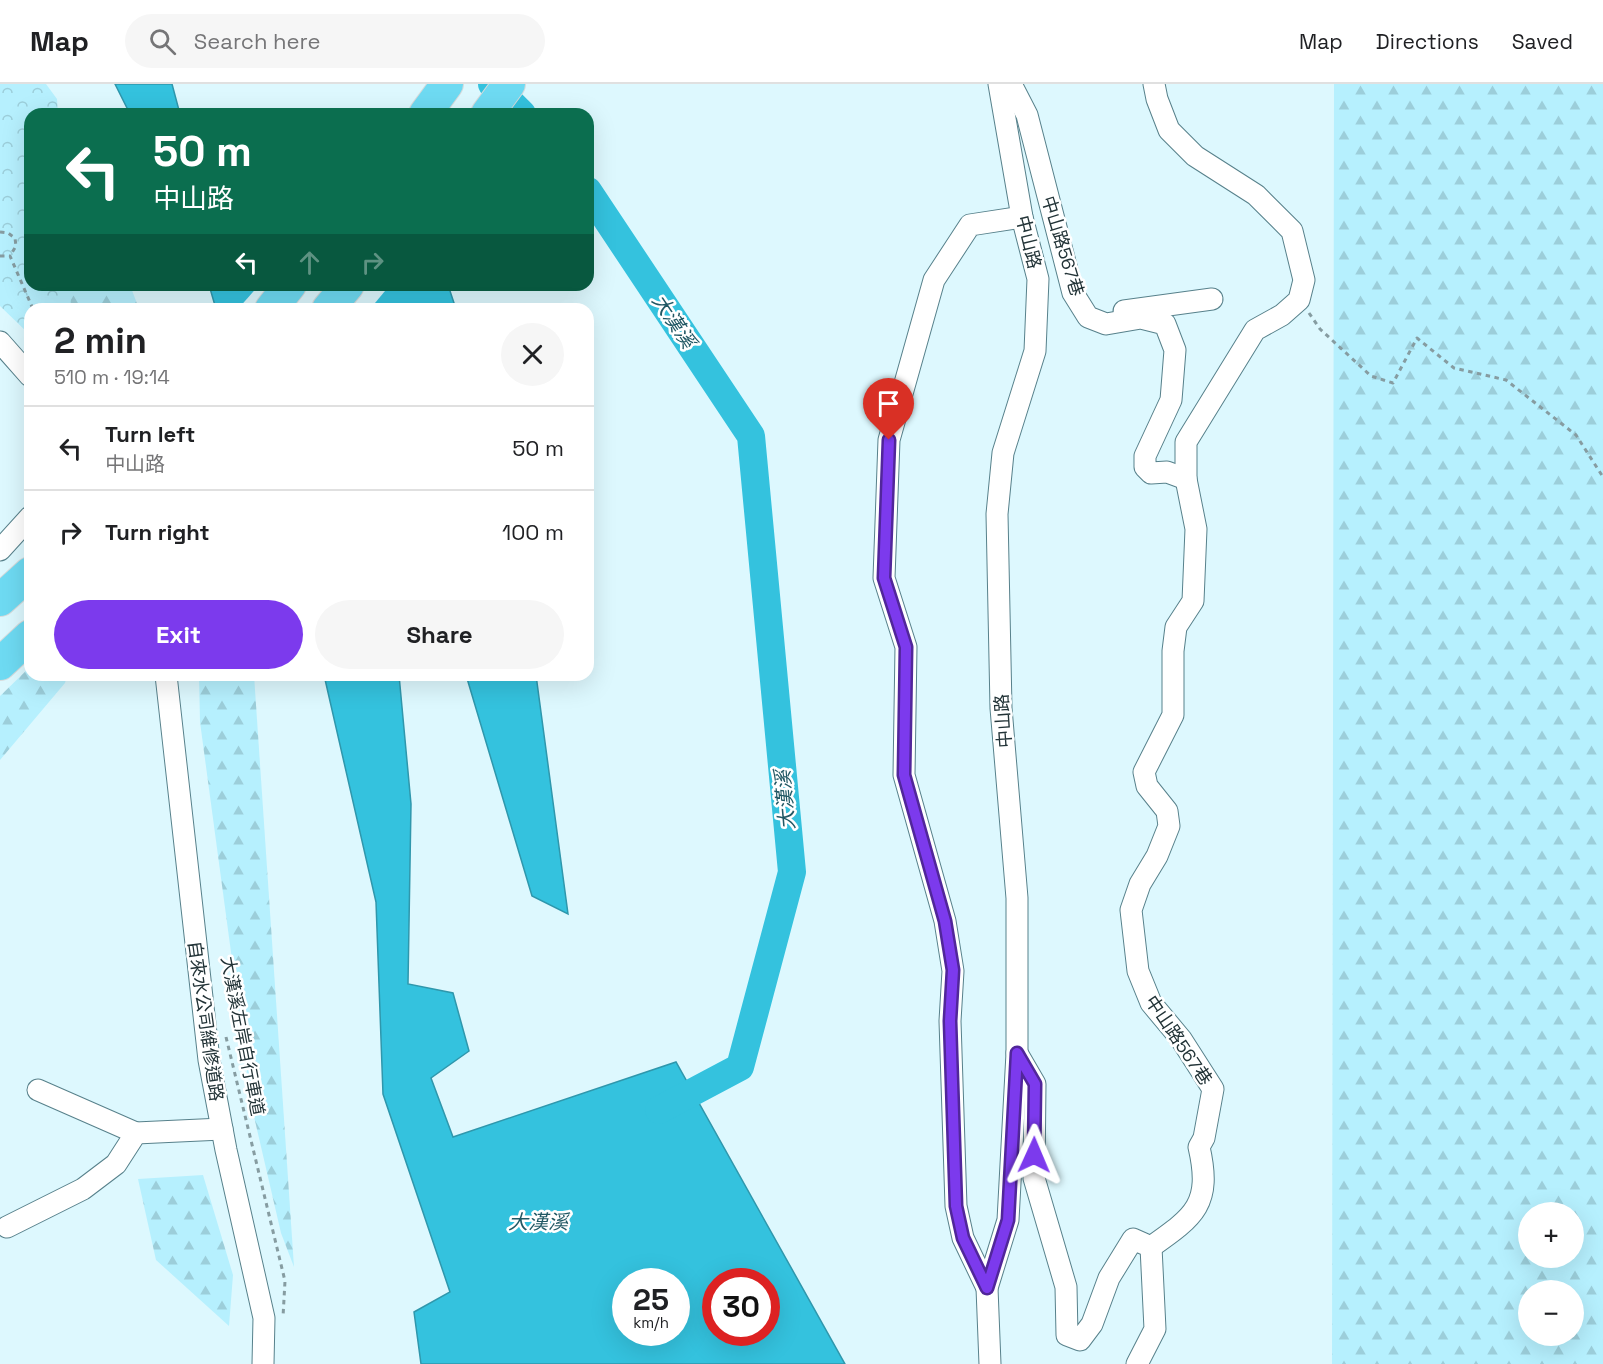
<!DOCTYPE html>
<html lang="en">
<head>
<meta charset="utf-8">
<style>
	body { margin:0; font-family:"Space Grotesk","Noto Sans TC",sans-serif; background:#f6f6f6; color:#202124; height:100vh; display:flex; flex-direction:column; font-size:22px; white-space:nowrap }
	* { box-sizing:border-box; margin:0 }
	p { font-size:20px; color:#757577 }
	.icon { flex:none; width:33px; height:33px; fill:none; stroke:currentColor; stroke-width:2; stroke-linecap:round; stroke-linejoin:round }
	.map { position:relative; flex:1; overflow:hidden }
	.details { position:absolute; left:24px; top:219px; width:570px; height:378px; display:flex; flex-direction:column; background:#fff; border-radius:18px; box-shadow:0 6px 24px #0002 }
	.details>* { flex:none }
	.hud { position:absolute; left:24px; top:24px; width:570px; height:183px; border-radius:18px; box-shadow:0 6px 24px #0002; background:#0b6e4f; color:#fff; overflow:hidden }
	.fabs { position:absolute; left:1518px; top:1118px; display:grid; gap:12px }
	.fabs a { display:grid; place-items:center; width:66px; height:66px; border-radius:50%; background:#fff; box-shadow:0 6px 24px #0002; font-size:30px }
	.speed { position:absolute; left:612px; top:1184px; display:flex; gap:12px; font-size:30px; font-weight:700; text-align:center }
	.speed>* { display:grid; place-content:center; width:78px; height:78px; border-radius:50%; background:#fff; box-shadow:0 6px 24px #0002; line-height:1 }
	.speed small { font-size:15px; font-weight:400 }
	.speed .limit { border:9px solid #d22; background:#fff; color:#111 }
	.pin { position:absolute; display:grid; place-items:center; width:51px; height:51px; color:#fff; margin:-62px -26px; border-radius:50% 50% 50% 0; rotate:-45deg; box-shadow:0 0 6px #0007 }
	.pin .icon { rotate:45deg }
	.me { position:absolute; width:66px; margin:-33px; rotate:1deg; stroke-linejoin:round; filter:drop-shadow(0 0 4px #0008) }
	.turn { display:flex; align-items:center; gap:21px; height:126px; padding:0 30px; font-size:27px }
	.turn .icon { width:78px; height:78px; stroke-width:2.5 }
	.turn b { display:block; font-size:42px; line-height:51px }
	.lanes { display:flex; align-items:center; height:57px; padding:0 30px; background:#0003; justify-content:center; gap:30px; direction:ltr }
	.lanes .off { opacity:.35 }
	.round { display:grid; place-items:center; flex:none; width:63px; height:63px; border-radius:32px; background:#f6f6f6 }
	.headline { display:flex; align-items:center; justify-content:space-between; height:102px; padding:0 30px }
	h1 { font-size:36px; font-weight:700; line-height:45px }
	.button { display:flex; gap:12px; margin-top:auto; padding:12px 30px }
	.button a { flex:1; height:69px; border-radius:36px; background:#7c3aed; color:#fff; font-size:24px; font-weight:700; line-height:69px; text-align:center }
	.button a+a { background:#f6f6f6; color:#202124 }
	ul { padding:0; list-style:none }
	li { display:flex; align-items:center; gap:18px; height:84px; padding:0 30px; border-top:2px solid #e0e0e0 }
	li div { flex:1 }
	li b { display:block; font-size:22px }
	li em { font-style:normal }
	header { display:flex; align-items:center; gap:36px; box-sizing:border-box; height:84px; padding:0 30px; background:#fff; border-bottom:2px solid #e0e0e0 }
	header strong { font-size:28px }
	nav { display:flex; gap:33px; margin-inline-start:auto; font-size:21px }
	.search { width:420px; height:54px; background:#f6f6f6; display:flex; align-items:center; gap:15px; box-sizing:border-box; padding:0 21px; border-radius:33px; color:#757577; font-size:22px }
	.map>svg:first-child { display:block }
	.forest { fill:url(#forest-firs); fill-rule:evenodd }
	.park { fill:url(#park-crowns) }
	.water { fill:#34c2de; stroke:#2f97ac; stroke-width:1.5; fill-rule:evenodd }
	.pier { fill:#ddf8fe }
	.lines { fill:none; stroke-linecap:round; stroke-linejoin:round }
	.river { stroke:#34c2de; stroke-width:28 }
	.minor-casing { stroke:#57818b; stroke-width:23 }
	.highway-casing { stroke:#d7dadb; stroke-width:34 }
	.path { stroke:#869ca1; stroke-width:3; stroke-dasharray:4.5 4.5; stroke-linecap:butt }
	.minor { stroke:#fff; stroke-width:21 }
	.highway { stroke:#6edaf2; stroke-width:32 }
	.route-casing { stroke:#51269a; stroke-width:15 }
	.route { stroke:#7c3aed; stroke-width:10 }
	.labels { text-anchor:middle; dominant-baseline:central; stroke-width:5; stroke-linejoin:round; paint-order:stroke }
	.street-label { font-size:18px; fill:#223337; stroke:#fff }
	.water-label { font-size:20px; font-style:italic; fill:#215864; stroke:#fff }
</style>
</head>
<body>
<header>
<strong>Map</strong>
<div class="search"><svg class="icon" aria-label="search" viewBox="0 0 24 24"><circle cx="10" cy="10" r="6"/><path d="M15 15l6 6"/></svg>Search here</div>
<nav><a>Map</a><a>Directions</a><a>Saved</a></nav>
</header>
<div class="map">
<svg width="1603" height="1280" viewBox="0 0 1603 1280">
	<defs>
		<pattern id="forest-firs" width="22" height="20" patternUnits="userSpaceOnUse" patternTransform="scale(1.5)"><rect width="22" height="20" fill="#b6f0fe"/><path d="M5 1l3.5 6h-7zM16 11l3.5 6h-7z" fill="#9cceda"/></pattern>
		<pattern id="park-crowns" width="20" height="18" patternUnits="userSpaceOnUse" patternTransform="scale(1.5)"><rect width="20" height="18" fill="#b6f0fe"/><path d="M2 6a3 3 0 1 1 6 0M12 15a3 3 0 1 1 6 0" fill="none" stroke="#9cceda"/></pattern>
	</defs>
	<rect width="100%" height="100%" fill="#ddf8fe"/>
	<g class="forest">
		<path d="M1334 0H1603V1280H1332ZM1528 1128H1574V1173H1528ZM1528 1206H1574V1251H1528Z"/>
		<polygon points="48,201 130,201 139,225 61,225"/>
		<polygon points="30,583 30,591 67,591 65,599 0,676 0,612"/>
		<polygon points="199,591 254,591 294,1183 281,1149 252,1024 200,638"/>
		<polygon points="203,1091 233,1191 229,1242 156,1176 138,1095"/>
	</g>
	<polygon class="park" points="0,0 46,0 57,15 58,30 30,30 30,201 70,201 71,225 30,225 30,251 0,222"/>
	<g class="water">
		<polygon points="115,0 172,0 180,30 130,30"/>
		<polygon points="209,201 448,201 456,225 216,225"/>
		<path d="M324 591H399L411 720 408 900 453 909 469 967 431 994 453 1053 676 978 845 1280H421L414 1228 450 1208 383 1010 376 818ZM626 1197H676V1248H626ZM716 1197H766V1248H716Z"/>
		<polygon points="466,591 536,591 568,830 532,812"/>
	</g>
	<polygon class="pier" points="259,201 390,201 370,225 238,225"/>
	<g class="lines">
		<g class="river">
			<polyline points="492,0 522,30"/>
			<polyline points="588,107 751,352 792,788 740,983 659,1026"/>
		</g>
		<g class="minor-casing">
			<g id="minor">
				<polyline points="1011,0 1027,31 1073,209 1088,233 1106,240 1141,234 1165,240 1175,266 1171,316 1145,372 1145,383 1151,389 1167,388 1186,395"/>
				<polyline points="1124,227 1212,215"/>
				<polyline points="0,258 30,292"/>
				<polyline points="0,466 30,433"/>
				<polyline points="166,591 209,976 226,1066 264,1234 263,1280"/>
				<polyline points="1017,969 1035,1000 1034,1094 1066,1203 1067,1251 1080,1256 1092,1240 1109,1194 1133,1155 1151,1163 1155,1245 1137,1280"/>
				<polyline points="38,1006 136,1049"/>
				<polyline points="7,1143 83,1105 116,1080 136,1049 222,1045"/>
				<path d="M1151 1163C1195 1132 1212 1120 1199 1063L1204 1054 1213 1005 1181 955 1151 919 1138 887 1131 826 1140 800 1157 772 1169 742 1167 727 1147 702 1144 688 1173 631V567L1176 543 1193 517 1196 445 1186 395V358L1255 246 1282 231 1299 216 1304 196 1292 147 1256 111 1195 72 1169 46 1157 15 1154 0"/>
				<polyline points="987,1204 963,1154 956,1122 950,937 953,887 945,837 904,691 906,563 884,494 889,356 934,196 970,141 1022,133"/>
				<polyline points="990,1280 987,1204 1008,1136 1017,969 1017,814 1001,624 997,430 1003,369 1035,267 1038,195 1022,133 999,0"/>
			</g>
		</g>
		<g class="highway-casing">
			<g id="highway">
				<polyline points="425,30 447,0"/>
				<polyline points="487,30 509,0"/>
				<polyline points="271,225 290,201"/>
				<polyline points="328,225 348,201"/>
				<polyline points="0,516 30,489"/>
				<polyline points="0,580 30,552"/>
			</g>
		</g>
		<g class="path">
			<polyline points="0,148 8,149 15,154 16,162 10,172"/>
			<polyline points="0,172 10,172 33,225"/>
			<polyline points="1309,229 1320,245 1371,292 1393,299 1417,254 1454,284 1506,296 1576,351 1603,393"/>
			<polyline points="226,953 285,1197 283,1233"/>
		</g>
		<use href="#minor" class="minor"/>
		<use href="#highway" class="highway"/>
	</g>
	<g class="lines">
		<g class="route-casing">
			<polyline id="route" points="889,356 884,494 906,563 904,691 945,837 953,886 950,937 956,1122 963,1154 987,1204 1008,1136 1017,969 1035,1000 1034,1071"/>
		</g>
		<use href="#route" class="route"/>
	</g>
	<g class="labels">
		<g class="street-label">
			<text transform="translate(1029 158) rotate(76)">中山路</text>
			<text transform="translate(1063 162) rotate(73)">中山路567巷</text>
			<text transform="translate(1003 637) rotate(-94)">中山路</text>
			<text transform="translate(206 937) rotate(82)">自來水公司維修道路</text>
			<text transform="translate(243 952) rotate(79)">大漢溪左岸自行車道</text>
			<text transform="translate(1179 956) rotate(56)">中山路567巷</text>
		</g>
		<g class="water-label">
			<text transform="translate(674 237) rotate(56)">大漢溪</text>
			<text transform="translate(785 716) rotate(-95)">大漢溪</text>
			<text x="538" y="1138">大漢溪</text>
		</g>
	</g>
</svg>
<div class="fabs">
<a>+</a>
<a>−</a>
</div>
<div class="speed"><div>25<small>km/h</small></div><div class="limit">30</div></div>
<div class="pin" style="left:889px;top:356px;background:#d93025"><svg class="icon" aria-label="arrive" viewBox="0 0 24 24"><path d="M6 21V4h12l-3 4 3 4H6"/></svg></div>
<svg class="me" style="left:1034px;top:1071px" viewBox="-20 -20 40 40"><path d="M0-17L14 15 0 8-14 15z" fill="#7c3aed" stroke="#fff" stroke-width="4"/></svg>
<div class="hud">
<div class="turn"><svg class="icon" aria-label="left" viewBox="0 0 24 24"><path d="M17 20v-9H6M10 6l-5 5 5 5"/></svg><div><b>50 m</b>中山路</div></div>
<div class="lanes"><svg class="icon" aria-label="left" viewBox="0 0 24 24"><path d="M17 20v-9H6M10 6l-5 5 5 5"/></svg><svg class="icon off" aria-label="ahead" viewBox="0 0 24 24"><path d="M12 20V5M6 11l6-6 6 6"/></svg><svg class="icon off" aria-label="right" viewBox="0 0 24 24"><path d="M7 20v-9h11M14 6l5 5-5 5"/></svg></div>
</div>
<section class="details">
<div class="headline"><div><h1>2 min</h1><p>510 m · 19:14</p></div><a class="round"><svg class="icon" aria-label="close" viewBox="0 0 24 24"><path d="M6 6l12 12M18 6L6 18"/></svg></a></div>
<ul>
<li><svg class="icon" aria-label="left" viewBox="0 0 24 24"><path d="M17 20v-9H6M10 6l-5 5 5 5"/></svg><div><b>Turn left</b><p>中山路</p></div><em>50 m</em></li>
<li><svg class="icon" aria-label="right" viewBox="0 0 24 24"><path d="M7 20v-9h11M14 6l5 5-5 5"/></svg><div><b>Turn right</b></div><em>100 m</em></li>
</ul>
<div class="button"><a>Exit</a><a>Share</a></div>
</section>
</div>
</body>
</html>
